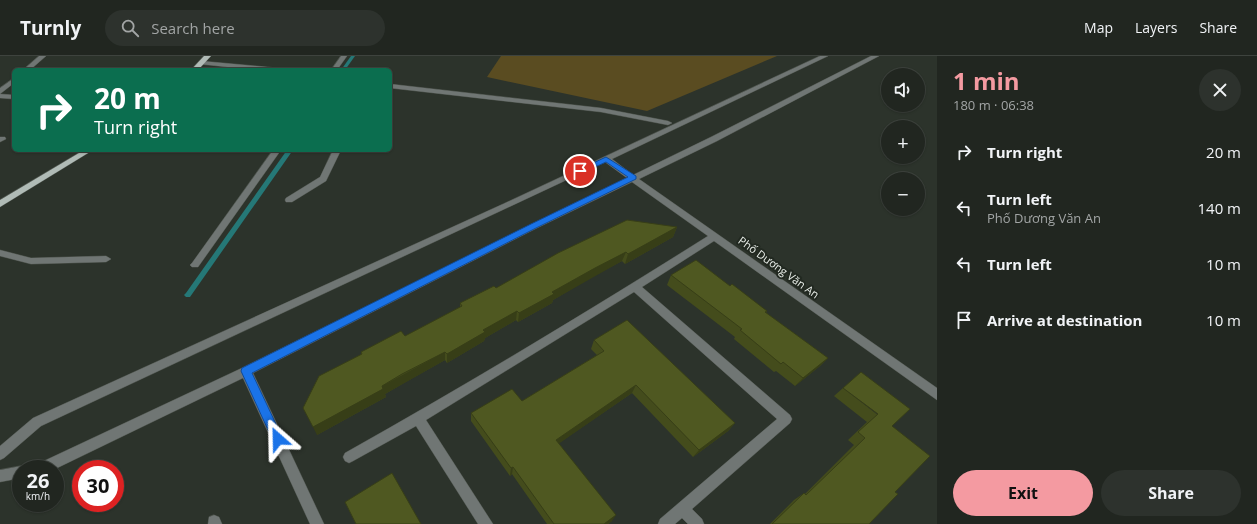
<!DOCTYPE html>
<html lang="en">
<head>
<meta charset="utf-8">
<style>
	body { margin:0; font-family:"Open Sans",sans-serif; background:#2d322d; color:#f1f3f6; height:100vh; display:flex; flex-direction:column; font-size:15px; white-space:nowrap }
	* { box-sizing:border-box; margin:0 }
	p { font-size:13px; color:#a2a5a5 }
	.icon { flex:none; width:22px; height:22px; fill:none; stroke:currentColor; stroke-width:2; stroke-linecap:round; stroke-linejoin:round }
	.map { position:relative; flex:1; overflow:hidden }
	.side { display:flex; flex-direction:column; background:#212620; width:320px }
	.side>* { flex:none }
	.banner { position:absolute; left:12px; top:12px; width:380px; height:84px; border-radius:6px; box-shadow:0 1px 3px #0004,0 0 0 1px #3e433e; background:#0b6e4f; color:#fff; overflow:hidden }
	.fabs { position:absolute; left:881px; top:12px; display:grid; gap:8px }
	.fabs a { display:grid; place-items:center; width:44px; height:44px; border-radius:50%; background:#212620; box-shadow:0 1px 3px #0004,0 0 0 1px #3e433e; font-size:20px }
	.speed { position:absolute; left:12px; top:404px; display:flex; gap:8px; font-size:20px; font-weight:700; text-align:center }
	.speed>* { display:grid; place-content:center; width:52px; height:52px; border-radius:50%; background:#212620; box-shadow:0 1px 3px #0004,0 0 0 1px #3e433e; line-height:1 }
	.speed small { font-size:10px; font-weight:400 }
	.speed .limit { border:6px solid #d22; background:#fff; color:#111 }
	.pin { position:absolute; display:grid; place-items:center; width:34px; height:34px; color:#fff; margin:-17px; border:2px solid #fff; border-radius:50%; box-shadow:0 1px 4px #0007 }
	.me { position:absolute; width:44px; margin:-22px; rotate:335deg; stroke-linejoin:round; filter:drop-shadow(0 0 3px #0008) }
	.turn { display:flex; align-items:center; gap:14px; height:84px; padding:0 16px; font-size:18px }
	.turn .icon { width:52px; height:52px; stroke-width:2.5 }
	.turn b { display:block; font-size:28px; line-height:34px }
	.round { display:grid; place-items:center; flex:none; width:42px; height:42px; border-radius:21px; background:#2d322d }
	.headline { display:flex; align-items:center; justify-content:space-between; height:68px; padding:0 16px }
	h1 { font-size:24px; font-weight:700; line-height:30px; color:#f49aa1 }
	.action { display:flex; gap:8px; margin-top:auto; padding:8px 16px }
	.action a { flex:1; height:46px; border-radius:24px; background:#f49aa1; color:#111; font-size:16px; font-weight:700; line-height:46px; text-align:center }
	.action a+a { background:#2d322d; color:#f1f3f6 }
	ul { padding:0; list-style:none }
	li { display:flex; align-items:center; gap:12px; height:56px; padding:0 16px }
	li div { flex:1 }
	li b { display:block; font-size:15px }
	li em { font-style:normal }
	header { display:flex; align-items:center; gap:24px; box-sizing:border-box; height:56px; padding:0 20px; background:#212620; border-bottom:1px solid #3e433e }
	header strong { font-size:19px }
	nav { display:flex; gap:22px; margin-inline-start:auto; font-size:14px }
	.search { width:280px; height:36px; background:#2d322d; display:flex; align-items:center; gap:10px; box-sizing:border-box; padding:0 14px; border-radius:22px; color:#a2a5a5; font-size:15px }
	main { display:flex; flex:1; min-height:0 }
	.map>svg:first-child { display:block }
	.green { fill:#5a4c21 }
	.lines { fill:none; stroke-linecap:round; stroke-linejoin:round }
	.stream { fill:#257877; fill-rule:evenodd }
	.minor-casing { stroke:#4b514a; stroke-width:1 }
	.major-casing { stroke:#4b514a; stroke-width:1 }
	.minor { fill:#707674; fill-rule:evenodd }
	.major { fill:#b0bbb6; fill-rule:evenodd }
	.wall { fill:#444c1c }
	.shaded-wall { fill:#373e17 }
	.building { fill:#4f5821; stroke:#373e17 }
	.route { fill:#1a73e8; stroke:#114b97 }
	.labels { text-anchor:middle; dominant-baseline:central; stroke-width:4; stroke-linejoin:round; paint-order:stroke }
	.street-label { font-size:11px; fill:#ebf0eb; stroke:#222921 }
</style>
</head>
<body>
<header>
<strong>Turnly</strong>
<div class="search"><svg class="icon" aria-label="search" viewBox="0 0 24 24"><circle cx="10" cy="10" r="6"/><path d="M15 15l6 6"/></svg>Search here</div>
<nav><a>Map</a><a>Layers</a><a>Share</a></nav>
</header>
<main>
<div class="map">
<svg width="937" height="468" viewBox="0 0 937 468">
	<rect width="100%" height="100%" fill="#2c332b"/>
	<polygon class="green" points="501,0 777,0 647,55 487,21"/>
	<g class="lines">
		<g class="stream">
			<polygon points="351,0 355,0 345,14 341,14"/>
			<polygon points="287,94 293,94 190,241 186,241 184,239 186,237"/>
		</g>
		<g class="minor-casing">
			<g id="minor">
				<polygon points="39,0 46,0 30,14 23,14"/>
				<polygon points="341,0 347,0 337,14 331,14"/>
				<path d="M820 0H828L612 103 633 119 711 81 871 0H879L717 85 639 123 937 332V344L714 185 642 231 790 359 792 363 790 367 692 453 702 463 704 468H688L682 462 675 468H658L660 463 777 363 634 236 426 364 493 468H478L416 370 353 405 349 407 345 405 343 401 345 397C468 328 589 255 708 180L632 126 537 172 253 317 324 468H310L243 322 55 413H27L28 409 46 404 242 312 627 122 605 106 41 370 4 402 0 404V390L33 362 503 148Z"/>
				<polygon points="201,5 278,12 281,14 257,14 199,8 198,7"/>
				<polygon points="14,22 14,27 0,38 14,39 14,43 0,42 0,32"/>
				<polygon points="390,28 601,52 668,65 672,67 668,69 601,56 390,32"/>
				<polygon points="0,81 5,81 6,83 0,86"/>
				<polygon points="273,94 281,94 198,211 192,211 190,209 192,207"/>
				<polygon points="333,94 341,94 326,125 292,146 286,146 285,144 286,142 320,121"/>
				<polygon points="0,194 31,202 106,200 111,203 106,206 31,208 0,200"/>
				<polygon points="21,410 26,413 21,413 21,422 0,426 0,414"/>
				<polygon points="214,459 219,461 222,468 208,468 209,461"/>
			</g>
		</g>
		<g class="major-casing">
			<g id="major">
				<polygon points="204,0 211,0 198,14 191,14"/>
				<polygon points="84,94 93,94 0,151 0,144"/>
			</g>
		</g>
		<use href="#minor" class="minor"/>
		<use href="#major" class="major"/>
	</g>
	<g class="wall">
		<polygon points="677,171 673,181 625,208 622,205 592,221 553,244 552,247 518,266 516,264 485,282 484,285 447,307 445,304 404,327 385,338 386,341 317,379 361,298 361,296 405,280 460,251 460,247 496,232"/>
		<polygon points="671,219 730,230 767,255 766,257 828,302 820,310 795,330 776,315 774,316 734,283 735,281 667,229"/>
		<polygon points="594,284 735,367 728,375 693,401 632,337 559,387 612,465 608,468 547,468 512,418 510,420 471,365 471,357 522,345 597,299 591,293"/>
		<polygon points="843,332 892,370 895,436 869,468 770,468 794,444 804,437 805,438 854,389 848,384 867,366 834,340"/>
	</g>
	<g class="shaded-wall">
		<polygon points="677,171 673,181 625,208 628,198"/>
		<polygon points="626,196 622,205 553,244 552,247 518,266 519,257 552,236 595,212"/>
		<polygon points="517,255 516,264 485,282 484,285 447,307 447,298 483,274"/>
		<polygon points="445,296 445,304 385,338 386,341 317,379 313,371 382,330"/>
		<polygon points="828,302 820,310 795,330 803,322"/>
		<polygon points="636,329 632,337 554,391 556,384"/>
		<polygon points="735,367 728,375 693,401 699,394"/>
		<polygon points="513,411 512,418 510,420 511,412"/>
		<polygon points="616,459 612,465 608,468 604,468"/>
	</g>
	<g class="building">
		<polygon points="627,164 677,171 628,198 626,196 595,212 552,236 554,238 519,257 517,255 483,274 485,276 447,298 445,296 402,318 382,330 383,333 313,371 303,352 319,320 362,298 361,296 401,275 405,280 462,250 460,247 494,230 496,232 558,197"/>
		<polygon points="696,204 730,230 732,228 767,255 765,256 828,302 803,322 783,306 781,308 740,274 742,273 671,219"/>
		<polygon points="627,264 735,367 699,394 636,329 556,384 616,459 604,468 554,468 513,411 511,412 471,357 512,333 522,345 604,295 594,284"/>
		<polygon points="861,316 910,353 892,370 930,400 895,436 898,438 869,468 772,468 804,437 806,439 865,382 858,376 878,358 843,332"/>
		<polygon points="392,417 421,468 356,468 345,446"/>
	</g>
	<polygon class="route" points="606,101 636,120 636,123 536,172 252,317 283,383 282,387 278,389 274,387 241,315 242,312 531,168 628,121 606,106 582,117 576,115"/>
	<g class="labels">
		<g class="street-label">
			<text transform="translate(779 211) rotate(36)">Phố Dương Văn An</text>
		</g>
	</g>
</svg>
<div class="fabs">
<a><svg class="icon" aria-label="sound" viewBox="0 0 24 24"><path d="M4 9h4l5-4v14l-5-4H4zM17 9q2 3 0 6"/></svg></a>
<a>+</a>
<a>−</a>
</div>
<div class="speed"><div>26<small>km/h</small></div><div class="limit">30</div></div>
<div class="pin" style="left:580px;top:115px;background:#d93025"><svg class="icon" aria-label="arrive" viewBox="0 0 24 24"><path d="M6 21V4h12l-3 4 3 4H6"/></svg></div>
<svg class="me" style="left:278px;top:383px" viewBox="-20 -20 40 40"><path d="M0-17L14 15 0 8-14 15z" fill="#1a73e8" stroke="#fff" stroke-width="4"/></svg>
<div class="banner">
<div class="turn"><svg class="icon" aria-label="right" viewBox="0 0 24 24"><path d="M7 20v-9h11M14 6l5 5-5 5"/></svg><div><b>20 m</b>Turn right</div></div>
</div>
</div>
<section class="side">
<div class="headline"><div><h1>1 min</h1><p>180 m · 06:38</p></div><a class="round"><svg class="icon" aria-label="close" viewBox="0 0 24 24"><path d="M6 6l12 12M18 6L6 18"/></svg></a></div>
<ul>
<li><svg class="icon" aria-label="right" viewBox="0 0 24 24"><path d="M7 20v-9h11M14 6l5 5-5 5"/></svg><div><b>Turn right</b></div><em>20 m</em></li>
<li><svg class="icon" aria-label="left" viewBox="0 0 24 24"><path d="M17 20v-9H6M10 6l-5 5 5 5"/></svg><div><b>Turn left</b><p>Phố Dương Văn An</p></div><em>140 m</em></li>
<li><svg class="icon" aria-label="left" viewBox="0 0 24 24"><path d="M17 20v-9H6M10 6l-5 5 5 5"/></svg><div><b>Turn left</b></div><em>10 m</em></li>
<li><svg class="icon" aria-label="arrive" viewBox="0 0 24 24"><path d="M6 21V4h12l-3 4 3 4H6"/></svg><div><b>Arrive at destination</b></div><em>10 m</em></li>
</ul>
<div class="action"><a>Exit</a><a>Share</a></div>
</section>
</main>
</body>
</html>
